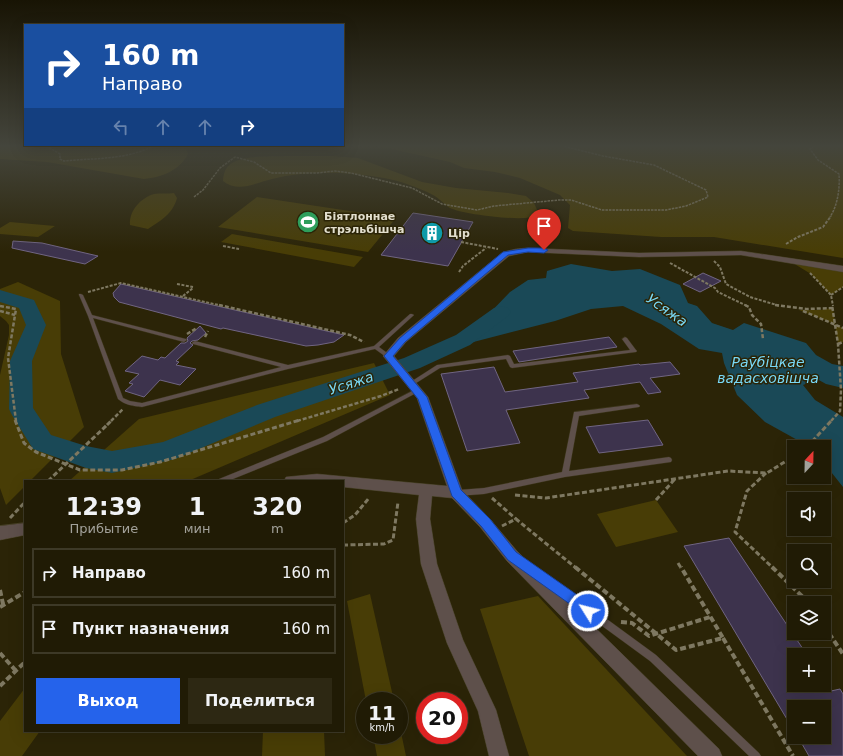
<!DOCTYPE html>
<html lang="ru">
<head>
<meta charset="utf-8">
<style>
	body { margin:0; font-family:"DejaVu Sans",sans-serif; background:#2d2813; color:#f1f3f6; height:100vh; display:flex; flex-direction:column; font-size:15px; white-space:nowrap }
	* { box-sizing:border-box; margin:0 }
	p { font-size:13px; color:#a2a19a }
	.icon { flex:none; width:22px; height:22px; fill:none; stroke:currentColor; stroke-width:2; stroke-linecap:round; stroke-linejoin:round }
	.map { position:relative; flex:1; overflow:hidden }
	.sheet { position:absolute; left:24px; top:480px; width:320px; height:252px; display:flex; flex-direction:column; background:#201b05; border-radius:0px; box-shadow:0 4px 16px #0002,0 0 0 1px #3d3927 }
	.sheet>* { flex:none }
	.banner { position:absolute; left:24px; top:24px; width:320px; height:122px; border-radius:0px; box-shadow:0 4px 16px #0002,0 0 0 1px #3d3927; background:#1a4fa0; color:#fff; overflow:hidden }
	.needle { width:26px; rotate:22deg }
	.tools { position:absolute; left:787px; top:440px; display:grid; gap:8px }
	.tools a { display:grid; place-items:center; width:44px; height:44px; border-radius:0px; background:#201b05; box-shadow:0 4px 16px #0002,0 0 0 1px #3d3927; font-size:20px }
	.speed { position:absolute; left:356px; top:692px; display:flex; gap:8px; font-size:20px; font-weight:700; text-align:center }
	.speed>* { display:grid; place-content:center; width:52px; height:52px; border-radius:50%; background:#201b05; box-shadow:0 4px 16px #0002,0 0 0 1px #3d3927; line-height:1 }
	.speed small { font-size:10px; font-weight:400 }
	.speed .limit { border:6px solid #d22; background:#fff; color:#111 }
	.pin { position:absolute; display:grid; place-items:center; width:34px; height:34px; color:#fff; margin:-41px -17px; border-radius:50% 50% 50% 0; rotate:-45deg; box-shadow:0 0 4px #0007 }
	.pin .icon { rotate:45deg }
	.me { position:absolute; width:44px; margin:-22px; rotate:306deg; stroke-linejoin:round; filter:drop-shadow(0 0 3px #0008) }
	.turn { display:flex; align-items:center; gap:14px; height:84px; padding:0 12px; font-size:18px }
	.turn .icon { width:52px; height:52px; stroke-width:2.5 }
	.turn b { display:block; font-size:28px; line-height:34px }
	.lanes { display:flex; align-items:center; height:38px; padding:0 12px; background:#0003; justify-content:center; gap:20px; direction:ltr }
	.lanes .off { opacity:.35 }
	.eta { display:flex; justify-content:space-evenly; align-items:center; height:68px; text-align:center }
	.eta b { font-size:24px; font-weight:800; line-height:28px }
	.action { display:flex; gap:8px; margin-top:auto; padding:8px 12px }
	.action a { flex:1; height:46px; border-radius:0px; background:#2563eb; color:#fff; font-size:16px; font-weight:800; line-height:46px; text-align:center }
	.action a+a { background:#2d2813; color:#f1f3f6 }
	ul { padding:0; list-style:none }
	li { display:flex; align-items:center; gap:12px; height:50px; margin:0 8px 6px; padding:0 4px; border:2px solid #3d3927; border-radius:0px }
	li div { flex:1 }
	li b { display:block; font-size:15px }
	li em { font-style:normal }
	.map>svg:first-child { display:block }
	.green { fill:#483d06 }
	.water { fill:#1a4957 }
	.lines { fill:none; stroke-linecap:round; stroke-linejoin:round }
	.river { fill:#1a4957; fill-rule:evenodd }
	.building { fill:#3d334d; stroke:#706582 }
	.service-casing { stroke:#484227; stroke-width:0.5 }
	.minor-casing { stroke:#484227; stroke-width:1 }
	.path-far4 { stroke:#7e7861; stroke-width:1.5; stroke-dasharray:2.5 1; stroke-linecap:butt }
	.path-far3 { stroke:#7e7861; stroke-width:2; stroke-dasharray:3 1.5; stroke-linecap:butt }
	.path-far2 { stroke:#7e7861; stroke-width:2.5; stroke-dasharray:4 2; stroke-linecap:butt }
	.path-far1 { stroke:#7e7861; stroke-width:3; stroke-dasharray:5 2.5; stroke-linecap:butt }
	.path { stroke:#7e7861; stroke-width:4; stroke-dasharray:6 3; stroke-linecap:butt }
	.service { fill:#5e504b; fill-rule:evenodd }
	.minor { fill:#5e504b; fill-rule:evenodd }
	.path-bridge { stroke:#7e7861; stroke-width:3; stroke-dasharray:5 2.5; stroke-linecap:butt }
	.route { fill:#2563eb; stroke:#184099 }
	.labels { text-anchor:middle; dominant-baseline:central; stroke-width:3; stroke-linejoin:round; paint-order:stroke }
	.far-poi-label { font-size:11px; font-weight:bold; fill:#e2decd; stroke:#2b2407; text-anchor:start }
	.water-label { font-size:14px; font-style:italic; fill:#79d8f5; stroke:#2b2407 }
</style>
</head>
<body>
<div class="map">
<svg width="843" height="756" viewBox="0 0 843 756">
	<rect width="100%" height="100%" fill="#2b2407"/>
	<g class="green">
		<path d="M0 146H185L188 154C179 171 162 177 144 179L47 162 0 159Z"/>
		<polygon points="378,146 843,146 843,258 714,237 661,237 573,231 568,228 570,205 560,195 520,178 495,172 464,168 450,162"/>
		<path d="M285 156H331L358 158 422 182 456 188 508 193 526 196 534 203 538 212C536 214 534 216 531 217 518 221 462 214 450 208 444 204 439 198 433 195 418 187 400 181 384 178 347 172 309 170 272 179 255 183 238 193 223 181 223 178 224 172 226 169 234 154 270 157 285 156Z"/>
		<path d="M174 193 177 198C173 214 160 221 148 229L130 225C129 210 141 198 154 194 160 193 168 194 174 193Z"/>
		<polygon points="257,197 396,218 368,252 218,227"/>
		<polygon points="10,222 55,226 38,237 0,234 0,228"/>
		<polygon points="232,234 363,257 354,267 221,242"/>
		<polygon points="788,260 843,269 843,287 831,295 811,274"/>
		<polygon points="18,282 60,301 61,354 84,427 30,481 25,481 25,486 6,505 0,488 0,375 9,335 9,325 6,321 0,316 0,289"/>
		<polygon points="833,308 835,324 843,328 843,342 838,344 835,324 799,310 820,310"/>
		<polygon points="374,363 390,395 188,481 69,481 139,419"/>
		<polygon points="656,500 678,532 616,547 597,514"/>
		<polygon points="370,594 394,701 366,701 347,601"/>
		<polygon points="538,596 687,756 529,756 480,609"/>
		<polygon points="25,688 25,731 40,731 22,756 0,756 0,721"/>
		<polygon points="399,723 406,756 377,756 373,735 399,735"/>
		<polygon points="263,731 324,731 325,756 262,756"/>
	</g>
	<polygon class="water" points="571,264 612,271 640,269 680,285 688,303 697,306 712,323 733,330 744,323 806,343 816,355 832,364 843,366 843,388 826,384 817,379 810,378 808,383 803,385 815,400 843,417 843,487 824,463 824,447 810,447 765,422 737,395 724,363 722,353 699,349 661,324 623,306 591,309 555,321 458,346 476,331 482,321 510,292 528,280 546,278 547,271"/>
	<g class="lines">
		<polygon class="river" points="0,290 34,300 46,325 32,361 33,408 51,435 86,446 112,451 163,442 257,405 404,358 456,335 494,308 501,306 508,308 511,312 508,316 470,345 420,368 275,417 175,459 112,473 86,468 33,449 12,415 9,409 10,361 26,325 19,308 0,302"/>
	</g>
	<g class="building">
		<polygon points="413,213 473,222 448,266 381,255"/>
		<polygon points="13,241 42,243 98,256 85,264 12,248"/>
		<polygon points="703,273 721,281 700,292 683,284"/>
		<polygon points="121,284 226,308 344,335 334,342 318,345 306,346 223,328 221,329 119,302 114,297 113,293"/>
		<polygon points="200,326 206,333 198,340 192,341 190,343 193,345 176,361 179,362 176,365 196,369 180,385 160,380 144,397 125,391 133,384 129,383 139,374 125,371 142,356 158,360 161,357 165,358 181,343 185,343 188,341 187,338"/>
		<polygon points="609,337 617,347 519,362 513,351"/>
		<polygon points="670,362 680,374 650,378 661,392 648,394 640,382 584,390 589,398 506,410 520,443 467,451 441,374 494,367 505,392 578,382 573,373 639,364 640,365"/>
		<polygon points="648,420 663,445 599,453 586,427"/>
		<polygon points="729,538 807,655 794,655 794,685 827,685 831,691 840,689 843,694 843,756 809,756 798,737 824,737 824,707 794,707 794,731 684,546"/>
	</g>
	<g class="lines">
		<g class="service-casing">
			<g id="service">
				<path d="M79 294H81L83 295 92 315 186 339 187 340 184 342 93 318 123 398 130 401 142 403 281 367 193 344 192 343 193 342 195 341 288 365 374 346 410 314H412L414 315 379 347 390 355 391 356 390 357H386L375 349 288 369 142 407C133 406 125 405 118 399L88 316 79 295Z"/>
				<polygon points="625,337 627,338 636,350 637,351 636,352 512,368 510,367 506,359 440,368 413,385 409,385 408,384 409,383 437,365 508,355 510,356 514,364 630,350 622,339"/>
				<polygon points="416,389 418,390 419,391 418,392 327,441 228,481 218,481 219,479 323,437"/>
				<polygon points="637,404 639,405 640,406 639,407 579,416 569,471 669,457 671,458 672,460 671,462 565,477 484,494 458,496 456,495 455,493 456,491 458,490 484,488 562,472 574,412"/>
				<polygon points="545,575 548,576 656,655 759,753 761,756 749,756 650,661 542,582 541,579 542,576"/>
			</g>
		</g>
		<g class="minor-casing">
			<g id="minor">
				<polygon points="528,248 639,253 741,251 843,266 843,272 741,255 639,257 528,252 509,256 406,342 394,356 428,397 462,490 490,519 517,551 719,749 722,756 698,756 507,561 480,527 452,498 432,496 430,519 437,564 463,640 496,710 509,756 489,756 478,711 447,643 421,564 416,519 419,495 343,487 343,481 284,481 286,477 317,474 447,486 417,398 383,356 398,338 503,252 516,249"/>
				<polygon points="25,523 25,535 0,540 0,526"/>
			</g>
		</g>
		<g class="path-far4">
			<path d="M46 146 60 154V159L64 161C93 158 127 160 153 146"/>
			<path d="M814 146 810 149 818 160 839 174C840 187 838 205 830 217"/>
			<polyline points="49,147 56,146"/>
			<polyline points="194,197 203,190 220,168 235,157 254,162 271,173 317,173 335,171 351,173 412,188 442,204 477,210 494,206 559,200 571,200 602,210 666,210 686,206 708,197 706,190 654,165 603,156 563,146"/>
		</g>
		<g class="path-far3">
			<polyline points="461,242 498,249"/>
			<polyline points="786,244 798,237 823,227 831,216"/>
			<polyline points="223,246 239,249"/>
			<polyline points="714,261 720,267 726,284 750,297 780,306"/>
			<polyline points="670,263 715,288 718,292 747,306"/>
			<polyline points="459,272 463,266 486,248"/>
			<polyline points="810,273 831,295 833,306"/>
			<polyline points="177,284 193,287"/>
			<polyline points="88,292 121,283 223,306"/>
			<polyline points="831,295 843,287"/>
			<polyline points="183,296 193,288"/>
		</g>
		<g class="path-far2">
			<polyline points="219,305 350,335 364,342"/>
			<polyline points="745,305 749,307 752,315 761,324 763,339"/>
			<polyline points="775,305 806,309 833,308"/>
			<polyline points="0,306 16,309 8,358 16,421"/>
			<polyline points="0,311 15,315"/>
			<polyline points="803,311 843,328"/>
			<polyline points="187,334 197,328"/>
			<polyline points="205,337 208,331"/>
			<polyline points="838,344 843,342"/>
			<polyline points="111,421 123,409"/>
			<polyline points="297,421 381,396 399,389"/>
			<polyline points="831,421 840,411 841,390 838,344 832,305"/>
		</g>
		<g class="path-far1">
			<polyline points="15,420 24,443 36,452 80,470 122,470 160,462 300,420"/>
			<polyline points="107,425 112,420"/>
			<polyline points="807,447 832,420"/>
			<polyline points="766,473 747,491 735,532 773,568"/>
			<polyline points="515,495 546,498 728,471 767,473 794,456"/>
			<polyline points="492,498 516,519"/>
			<polyline points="656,500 675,479"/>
			<polyline points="10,518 25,502"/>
			<polyline points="343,523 355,515 369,498"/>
			<polyline points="502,526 516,519 576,568"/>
			<polyline points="343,545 384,544 393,540 398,502"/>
			<polyline points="678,563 681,568"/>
		</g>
		<g class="path">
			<polyline points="575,567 676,650 723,638 681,567"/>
			<polyline points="772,567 809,603"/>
			<polyline points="0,590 3,604"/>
			<polyline points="0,607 25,592"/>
			<polyline points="621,622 632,623 649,636 710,617"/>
			<polyline points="824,626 843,654"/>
			<polyline points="723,638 793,756"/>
			<polyline points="0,653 16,671"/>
			<polyline points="0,686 25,662"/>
		</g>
		<use href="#service" class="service"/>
		<use href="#minor" class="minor"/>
		<polyline class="path-bridge" points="48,481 107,425"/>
	</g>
	<linearGradient id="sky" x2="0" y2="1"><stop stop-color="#181404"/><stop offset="0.58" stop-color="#44453c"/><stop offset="1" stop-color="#44453c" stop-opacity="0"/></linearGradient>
	<rect width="843" height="252" fill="url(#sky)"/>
	<polygon class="route" points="528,248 544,248 548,250 544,253 528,252 508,255 405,342 393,356 427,397 461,490 490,519 516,552 593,606 595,611 593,615 588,617 508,560 481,526 452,496 418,399 384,356 400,338 503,252"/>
	<defs>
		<g id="stadium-disc" transform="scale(1.15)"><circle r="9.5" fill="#2e9e5b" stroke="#2b2407"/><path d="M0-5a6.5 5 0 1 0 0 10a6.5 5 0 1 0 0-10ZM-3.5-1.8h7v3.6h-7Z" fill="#fff"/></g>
		<g id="building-disc" transform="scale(1.15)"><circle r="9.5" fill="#0f9aa8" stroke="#2b2407"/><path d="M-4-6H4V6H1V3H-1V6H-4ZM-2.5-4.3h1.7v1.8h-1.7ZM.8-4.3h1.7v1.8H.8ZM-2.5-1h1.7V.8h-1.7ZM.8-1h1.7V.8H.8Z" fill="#fff"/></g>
	</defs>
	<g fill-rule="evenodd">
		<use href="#stadium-disc" x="308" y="222"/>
		<use href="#building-disc" x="432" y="233"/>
	</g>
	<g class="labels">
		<g class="far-poi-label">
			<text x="324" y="216">Біятлоннае<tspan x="324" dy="13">стрэльбішча</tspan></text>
			<text x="448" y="233">Цір</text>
		</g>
		<g class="water-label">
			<text transform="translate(667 310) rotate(35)">Усяжа</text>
			<text x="768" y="362">Раўбіцкае<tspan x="768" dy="16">вадасховішча</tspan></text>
			<text transform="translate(351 383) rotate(-18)">Усяжа</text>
		</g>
	</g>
</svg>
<div class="tools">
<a><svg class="needle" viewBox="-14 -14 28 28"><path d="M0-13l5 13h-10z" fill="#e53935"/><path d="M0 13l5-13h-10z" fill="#a2a19a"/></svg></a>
<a><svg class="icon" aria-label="sound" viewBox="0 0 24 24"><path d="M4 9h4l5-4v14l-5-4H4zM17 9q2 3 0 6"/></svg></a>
<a><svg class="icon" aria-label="search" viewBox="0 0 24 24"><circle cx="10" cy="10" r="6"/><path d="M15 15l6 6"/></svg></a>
<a><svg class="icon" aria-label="layers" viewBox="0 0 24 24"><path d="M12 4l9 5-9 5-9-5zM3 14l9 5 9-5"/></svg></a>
<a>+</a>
<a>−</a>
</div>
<div class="speed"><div>11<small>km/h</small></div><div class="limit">20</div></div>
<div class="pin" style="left:544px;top:250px;background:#d93025"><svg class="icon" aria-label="arrive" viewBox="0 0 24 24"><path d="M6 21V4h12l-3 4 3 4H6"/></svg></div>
<svg class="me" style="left:588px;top:611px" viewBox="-20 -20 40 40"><circle r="17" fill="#2563eb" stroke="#fff" stroke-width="3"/><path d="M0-11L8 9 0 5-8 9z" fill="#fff"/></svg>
<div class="banner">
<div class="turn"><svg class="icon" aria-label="right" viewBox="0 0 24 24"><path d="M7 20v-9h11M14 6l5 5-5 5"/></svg><div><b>160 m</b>Направо</div></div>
<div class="lanes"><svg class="icon off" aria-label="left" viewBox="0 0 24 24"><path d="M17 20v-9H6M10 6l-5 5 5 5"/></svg><svg class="icon off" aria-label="ahead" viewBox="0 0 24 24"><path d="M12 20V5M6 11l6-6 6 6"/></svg><svg class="icon off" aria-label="ahead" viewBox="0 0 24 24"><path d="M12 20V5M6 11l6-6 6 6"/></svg><svg class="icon" aria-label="right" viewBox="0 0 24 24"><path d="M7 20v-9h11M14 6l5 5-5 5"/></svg></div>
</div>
<section class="sheet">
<div class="eta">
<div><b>12:39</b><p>Прибытие</p></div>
<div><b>1</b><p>мин</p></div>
<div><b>320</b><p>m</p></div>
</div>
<ul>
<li><svg class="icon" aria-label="right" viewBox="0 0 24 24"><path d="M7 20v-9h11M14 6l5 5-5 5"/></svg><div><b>Направо</b></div><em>160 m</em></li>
<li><svg class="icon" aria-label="arrive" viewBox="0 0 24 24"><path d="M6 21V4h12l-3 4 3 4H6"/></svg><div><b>Пункт назначения</b></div><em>160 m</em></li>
</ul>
<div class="action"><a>Выход</a><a>Поделиться</a></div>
</section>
</div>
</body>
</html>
